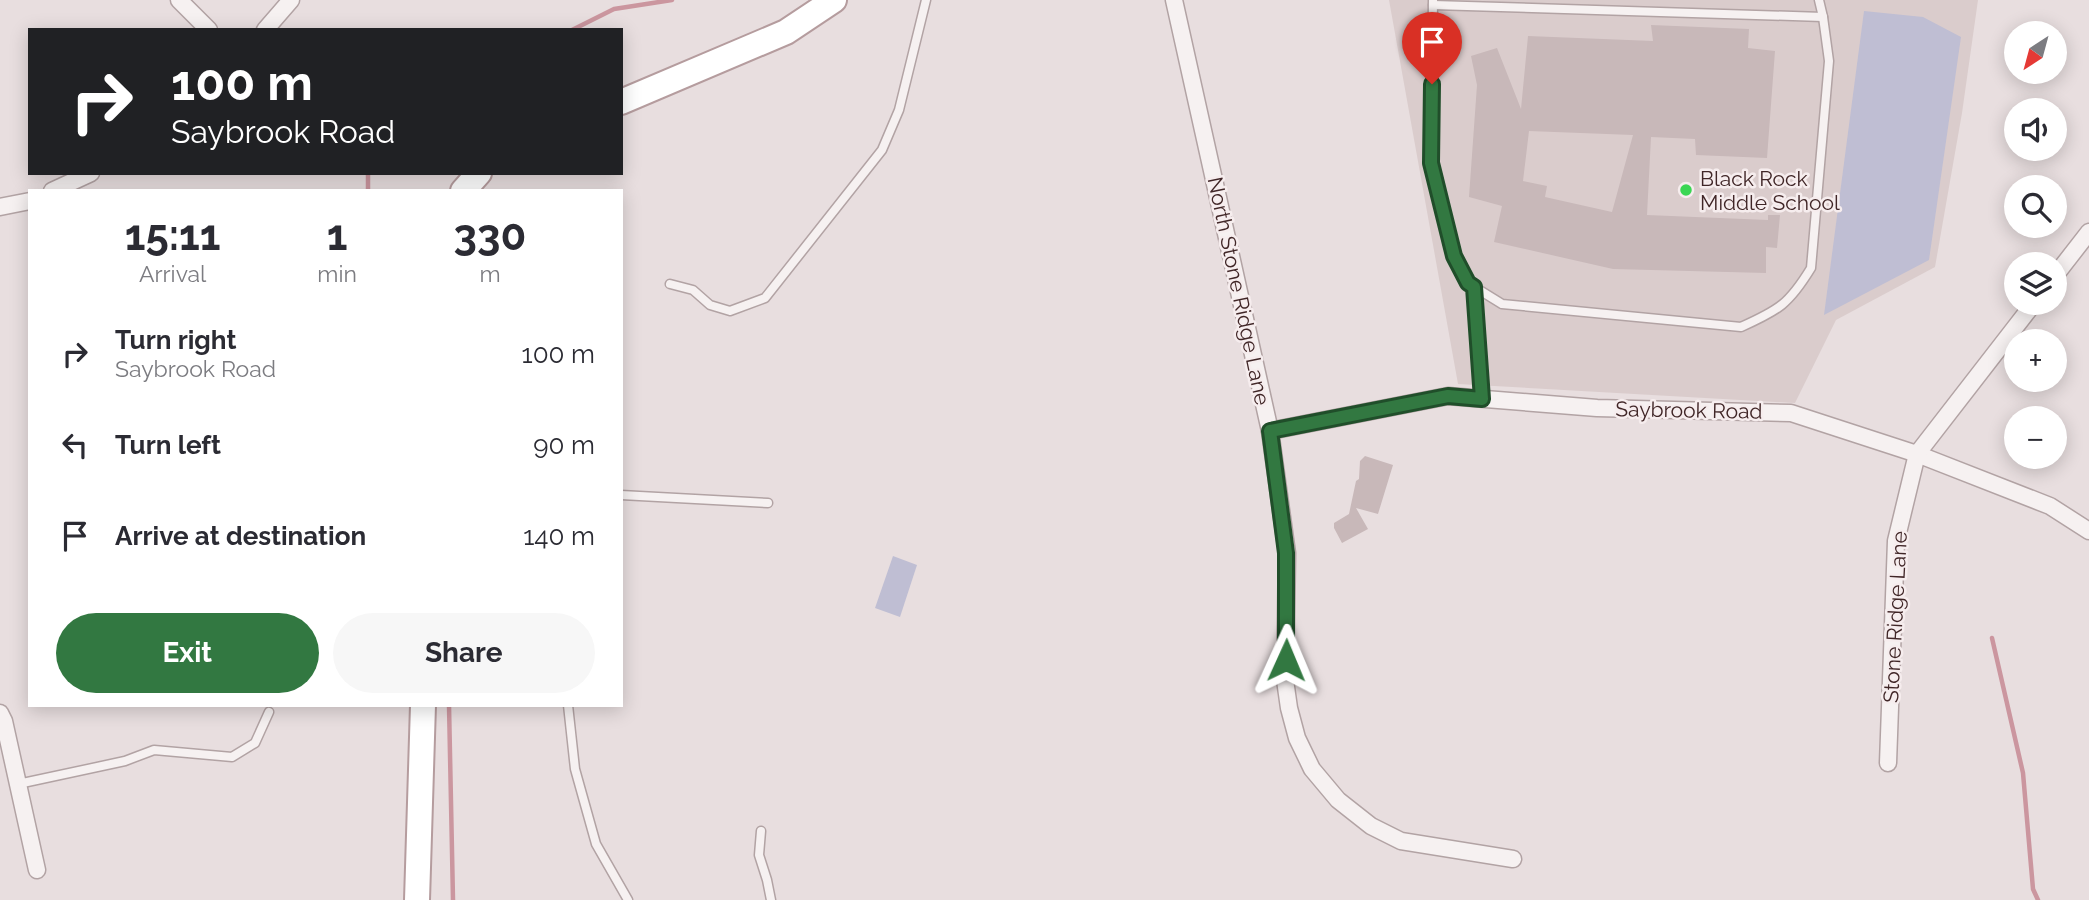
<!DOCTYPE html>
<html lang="en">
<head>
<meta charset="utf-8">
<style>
	body { margin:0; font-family:Raleway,sans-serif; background:#f7f7f7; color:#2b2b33; height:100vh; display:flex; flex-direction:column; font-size:26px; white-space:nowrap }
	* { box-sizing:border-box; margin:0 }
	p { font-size:23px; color:#7c7c81 }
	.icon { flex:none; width:38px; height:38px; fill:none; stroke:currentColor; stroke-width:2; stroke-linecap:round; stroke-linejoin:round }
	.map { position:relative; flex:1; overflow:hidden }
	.drawer { position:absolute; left:28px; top:189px; width:595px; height:518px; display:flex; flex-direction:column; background:#fff; border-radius:0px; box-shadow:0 4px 18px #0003 }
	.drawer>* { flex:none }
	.top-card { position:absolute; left:28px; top:28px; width:595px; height:147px; border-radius:0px; box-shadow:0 4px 18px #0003; background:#202124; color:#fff; overflow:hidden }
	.needle { width:46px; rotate:216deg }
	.fabs { position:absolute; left:2004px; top:21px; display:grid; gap:14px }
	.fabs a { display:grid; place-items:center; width:63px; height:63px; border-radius:50%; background:#fff; box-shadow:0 4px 18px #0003; font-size:35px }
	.pin { position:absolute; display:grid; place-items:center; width:60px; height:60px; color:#fff; margin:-72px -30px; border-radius:50% 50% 50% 0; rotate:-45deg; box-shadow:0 0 7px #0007 }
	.pin .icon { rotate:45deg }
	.me { position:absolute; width:77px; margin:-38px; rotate:1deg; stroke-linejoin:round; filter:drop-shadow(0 0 5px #0008) }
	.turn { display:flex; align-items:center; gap:24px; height:147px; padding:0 28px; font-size:32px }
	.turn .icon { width:91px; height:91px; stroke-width:2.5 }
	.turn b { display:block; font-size:49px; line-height:60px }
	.eta { display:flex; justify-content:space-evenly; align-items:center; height:119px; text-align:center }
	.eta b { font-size:42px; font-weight:700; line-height:49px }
	.cta { display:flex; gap:14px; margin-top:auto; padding:14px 28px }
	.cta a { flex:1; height:80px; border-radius:42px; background:#327841; color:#fff; font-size:28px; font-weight:700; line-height:80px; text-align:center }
	.cta a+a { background:#f7f7f7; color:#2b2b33 }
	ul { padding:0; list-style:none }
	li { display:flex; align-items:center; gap:21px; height:91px; padding:0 28px }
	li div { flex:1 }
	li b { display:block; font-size:26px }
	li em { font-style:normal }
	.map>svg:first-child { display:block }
	.built { fill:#dacccc }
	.green { fill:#bfbed3 }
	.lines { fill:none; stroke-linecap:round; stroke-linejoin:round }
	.stream { stroke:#cb969f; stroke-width:4.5 }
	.building { fill:#c8b8b9; fill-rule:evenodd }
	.lane-casing { stroke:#b2a3a4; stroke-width:11 }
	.street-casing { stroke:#b2a3a4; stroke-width:19 }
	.primary-casing { stroke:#b59c9e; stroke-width:28 }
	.lane { stroke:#f6f1f1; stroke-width:8 }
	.street { stroke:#f6f1f1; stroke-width:16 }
	.primary { stroke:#fff; stroke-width:24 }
	.route-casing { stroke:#204e2a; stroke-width:18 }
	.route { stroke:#327841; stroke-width:12 }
	.poi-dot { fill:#3ad653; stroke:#f6edee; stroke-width:2.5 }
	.labels { text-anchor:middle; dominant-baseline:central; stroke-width:5; stroke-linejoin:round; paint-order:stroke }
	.poi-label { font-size:21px; fill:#402627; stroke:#f6edee; text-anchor:start }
	.street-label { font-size:21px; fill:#402627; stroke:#f6edee }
</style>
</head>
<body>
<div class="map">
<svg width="2089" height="900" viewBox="0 0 2089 900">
	<rect width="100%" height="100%" fill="#e8dedf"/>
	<polygon class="built" points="1389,0 1978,0 1962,113 1935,267 1836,320 1795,403 1458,384"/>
	<g class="green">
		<polygon points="1864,11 1923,17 1961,37 1929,260 1824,315"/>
		<polygon points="893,556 917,565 900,617 875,608"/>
	</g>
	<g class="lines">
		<g class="stream">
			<polyline points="572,30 614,9 672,0"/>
			<polyline points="368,173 368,191"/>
			<polyline points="1992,638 2023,773 2033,889 2038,900"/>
			<polyline points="449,705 453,900"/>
		</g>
	</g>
	<g class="building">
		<path d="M1651 25 1749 29 1748 48 1775 51 1767 158 1696 155 1695 139 1651 137 1647 215 1768 220V215H1780L1777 248 1766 247V273L1613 269 1494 242 1502 206 1469 197 1477 85 1471 56 1497 48 1521 109 1528 36 1653 41ZM1529 131 1633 135 1612 212 1545 197 1547 186 1523 181Z"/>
		<polygon points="1365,456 1393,465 1378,514 1356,508 1368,529 1342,543 1334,528 1334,523 1349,514 1356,481 1359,479 1360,461"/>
	</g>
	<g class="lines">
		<g class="lane-casing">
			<g id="lane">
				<path d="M1433 0 1431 163 1454 256 1468 283 1502 304 1741 327C1779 310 1789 304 1811 268L1829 61 1823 17 1819 0"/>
				<polyline points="1433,5 1823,17"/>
				<polyline points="670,284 693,290 710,305 730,311 765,298 882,150 899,110 926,0"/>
				<polyline points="1474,287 1482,399"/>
				<polyline points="621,495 768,503"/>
				<polyline points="568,705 575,769 596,844 628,900"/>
				<polyline points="18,784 125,761 154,750 232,757 255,743 269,712"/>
				<polyline points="761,831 759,855 767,880 771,900"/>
			</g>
		</g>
		<g class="street-casing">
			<g id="street">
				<polyline points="179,0 209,30"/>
				<polyline points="1174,0 1270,431 1287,553 1285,680 1289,708 1297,738 1312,769 1338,800 1371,826 1401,841 1513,859"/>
				<polyline points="265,30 291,0"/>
				<polyline points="52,191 91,173"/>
				<polyline points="0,207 30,201"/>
				<polyline points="2054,277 2089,232"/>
				<polyline points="1270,431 1448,396 1597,408 1791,413 1917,454 2050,506 2089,531"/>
				<polyline points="0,713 4,721 37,870"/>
				<polyline points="1888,763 1896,541 1917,454 2034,303"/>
			</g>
		</g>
		<g class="primary-casing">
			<g id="primary">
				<polyline points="621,102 786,32 834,0"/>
				<polyline points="463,191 479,173"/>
				<polyline points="417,900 423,705"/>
			</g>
		</g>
		<use href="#lane" class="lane"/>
		<use href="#street" class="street"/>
		<use href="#primary" class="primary"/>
	</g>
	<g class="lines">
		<g class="route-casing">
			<polyline id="route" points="1286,660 1286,553 1270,431 1448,396 1482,399 1474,287 1468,283 1454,256 1431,163 1432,84"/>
		</g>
		<use href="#route" class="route"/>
	</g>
	<circle class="poi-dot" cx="1686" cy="190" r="7"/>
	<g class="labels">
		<g class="poi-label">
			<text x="1700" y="178">Black Rock<tspan x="1700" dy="24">Middle School</tspan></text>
		</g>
		<g class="street-label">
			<text transform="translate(1239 291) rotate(78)">North Stone Ridge Lane</text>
			<text transform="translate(1689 410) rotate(1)">Saybrook Road</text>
			<text transform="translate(1895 617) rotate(-87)">Stone Ridge Lane</text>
		</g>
	</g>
</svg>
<div class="fabs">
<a><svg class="needle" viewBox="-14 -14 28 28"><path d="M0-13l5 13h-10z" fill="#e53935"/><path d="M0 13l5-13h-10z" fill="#7c7c81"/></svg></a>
<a><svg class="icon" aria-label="sound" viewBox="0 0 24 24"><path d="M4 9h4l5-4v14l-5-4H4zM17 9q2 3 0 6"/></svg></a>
<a><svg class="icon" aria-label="search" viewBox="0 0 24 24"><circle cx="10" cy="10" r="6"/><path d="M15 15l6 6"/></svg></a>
<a><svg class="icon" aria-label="layers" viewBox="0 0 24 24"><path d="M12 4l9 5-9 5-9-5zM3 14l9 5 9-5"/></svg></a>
<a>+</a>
<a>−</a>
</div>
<div class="pin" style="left:1432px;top:84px;background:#d93025"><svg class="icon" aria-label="arrive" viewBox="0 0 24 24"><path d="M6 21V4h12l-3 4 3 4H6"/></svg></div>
<svg class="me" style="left:1286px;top:660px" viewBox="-20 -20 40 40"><path d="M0-17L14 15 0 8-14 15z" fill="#327841" stroke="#fff" stroke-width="4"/></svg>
<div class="top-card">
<div class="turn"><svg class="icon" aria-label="right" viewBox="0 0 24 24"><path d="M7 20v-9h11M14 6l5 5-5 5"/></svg><div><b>100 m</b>Saybrook Road</div></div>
</div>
<section class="drawer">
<div class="eta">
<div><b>15:11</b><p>Arrival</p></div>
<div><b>1</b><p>min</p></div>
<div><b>330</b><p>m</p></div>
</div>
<ul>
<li><svg class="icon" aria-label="right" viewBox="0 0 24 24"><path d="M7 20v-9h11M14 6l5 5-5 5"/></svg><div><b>Turn right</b><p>Saybrook Road</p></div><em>100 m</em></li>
<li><svg class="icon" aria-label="left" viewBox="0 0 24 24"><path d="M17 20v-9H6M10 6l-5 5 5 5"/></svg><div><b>Turn left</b></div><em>90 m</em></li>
<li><svg class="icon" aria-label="arrive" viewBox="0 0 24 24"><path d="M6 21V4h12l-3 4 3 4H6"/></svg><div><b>Arrive at destination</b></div><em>140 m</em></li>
</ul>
<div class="cta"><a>Exit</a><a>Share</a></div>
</section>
</div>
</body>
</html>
